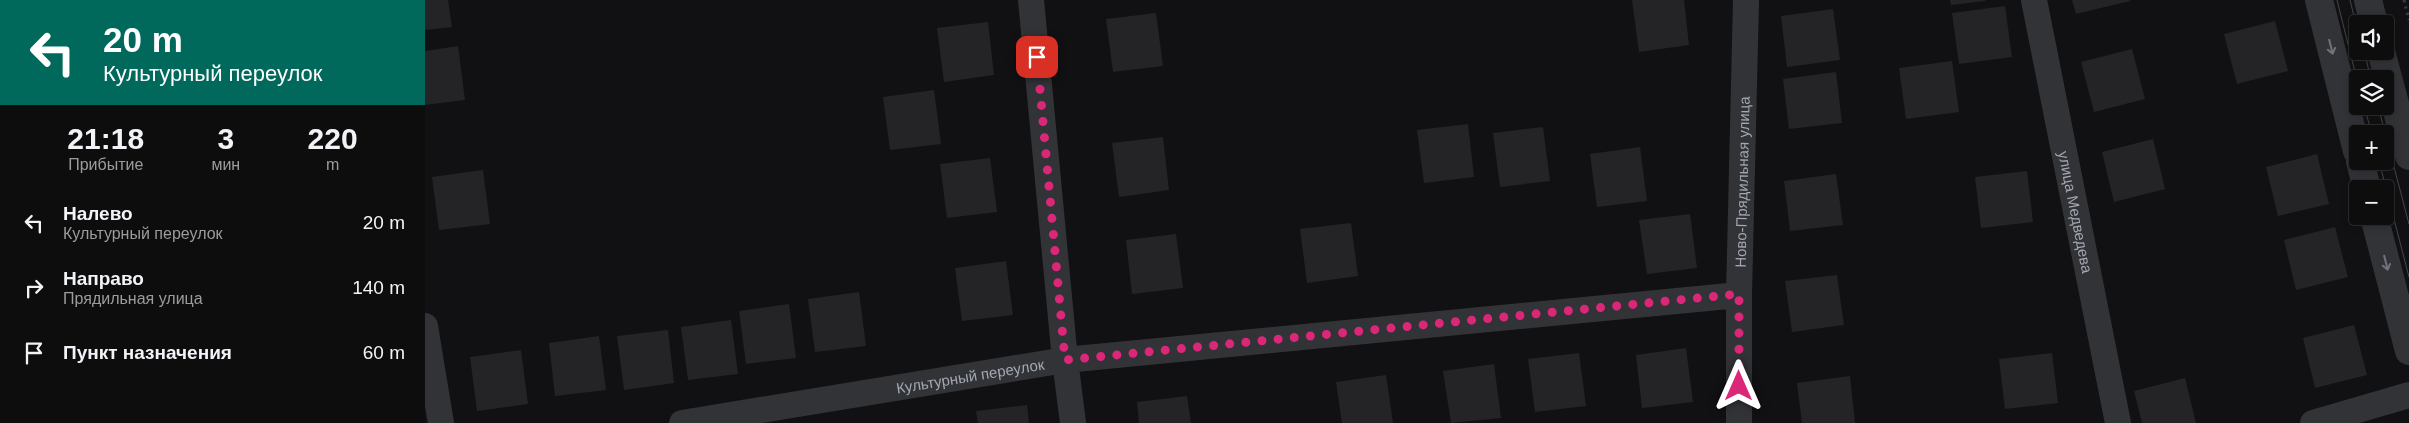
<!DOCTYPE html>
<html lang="ru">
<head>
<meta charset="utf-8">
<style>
	body { margin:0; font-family:Arial,sans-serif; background:#1b1b1c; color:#f1f3f6; height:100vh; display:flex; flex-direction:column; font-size:19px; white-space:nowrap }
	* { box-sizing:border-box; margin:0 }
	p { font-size:16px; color:#9a9c9e }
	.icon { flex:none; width:28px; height:28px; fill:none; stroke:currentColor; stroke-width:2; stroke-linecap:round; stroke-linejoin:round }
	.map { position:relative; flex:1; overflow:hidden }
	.sheet { display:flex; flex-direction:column; background:#0d0d0e; width:425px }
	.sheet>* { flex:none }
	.hud { background:#00695c; color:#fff; overflow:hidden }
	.buttons { position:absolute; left:1924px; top:15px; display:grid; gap:10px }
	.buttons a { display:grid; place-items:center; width:45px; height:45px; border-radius:5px; background:#0d0d0e; box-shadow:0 2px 8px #0003,0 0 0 1px #2d2d2e; font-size:25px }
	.pin { position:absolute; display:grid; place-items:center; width:42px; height:42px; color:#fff; margin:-21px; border-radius:10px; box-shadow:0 2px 8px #0006 }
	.me { position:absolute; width:55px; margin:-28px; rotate:0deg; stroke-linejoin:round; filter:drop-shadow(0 0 4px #0008) }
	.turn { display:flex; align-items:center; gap:18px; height:105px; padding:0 20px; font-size:22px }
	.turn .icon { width:65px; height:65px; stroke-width:2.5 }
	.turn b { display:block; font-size:35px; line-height:42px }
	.eta { display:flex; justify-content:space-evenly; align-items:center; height:85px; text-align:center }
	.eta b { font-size:30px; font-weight:600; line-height:35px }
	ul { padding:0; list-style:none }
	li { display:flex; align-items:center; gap:15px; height:65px; padding:0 20px }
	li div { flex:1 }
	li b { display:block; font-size:19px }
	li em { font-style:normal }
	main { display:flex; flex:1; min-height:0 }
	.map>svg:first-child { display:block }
	.building { fill:#242427 }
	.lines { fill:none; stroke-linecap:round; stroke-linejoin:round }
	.path { stroke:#393a3e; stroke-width:3; stroke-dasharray:2.5 4; stroke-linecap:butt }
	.minor { stroke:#323337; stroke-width:26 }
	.tertiary { stroke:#323337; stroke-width:28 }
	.tram { stroke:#46474c; stroke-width:1 }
	.oneway { stroke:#70737b }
	.route { stroke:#db2777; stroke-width:9; stroke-dasharray:0 16.2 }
	.labels { text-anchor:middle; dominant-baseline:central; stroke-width:5; stroke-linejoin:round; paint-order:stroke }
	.street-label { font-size:15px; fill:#a3a8b2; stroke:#0c0c0e }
</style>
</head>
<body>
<main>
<section class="sheet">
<div class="hud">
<div class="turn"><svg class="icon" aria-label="left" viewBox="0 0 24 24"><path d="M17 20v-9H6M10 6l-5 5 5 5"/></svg><div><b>20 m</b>Культурный переулок</div></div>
</div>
<div class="eta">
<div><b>21:18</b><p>Прибытие</p></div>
<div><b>3</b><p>мин</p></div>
<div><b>220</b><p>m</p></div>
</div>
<ul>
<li><svg class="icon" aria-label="left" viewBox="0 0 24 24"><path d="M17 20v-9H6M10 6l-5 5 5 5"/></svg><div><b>Налево</b><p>Культурный переулок</p></div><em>20 m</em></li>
<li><svg class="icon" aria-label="right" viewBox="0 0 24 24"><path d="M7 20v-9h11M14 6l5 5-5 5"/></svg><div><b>Направо</b><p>Прядильная улица</p></div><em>140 m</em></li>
<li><svg class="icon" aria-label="arrive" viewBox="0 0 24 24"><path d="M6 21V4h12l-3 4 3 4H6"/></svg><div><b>Пункт назначения</b></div><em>60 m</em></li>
</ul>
</section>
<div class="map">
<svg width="1984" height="423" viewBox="0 0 1984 423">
	<rect width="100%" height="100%" fill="#111113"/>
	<g class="building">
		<polygon points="0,0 23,0 27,27 0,30"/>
		<polygon points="1207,0 1259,0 1264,45 1214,52"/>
		<polygon points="1525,0 1560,0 1560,1 1526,5"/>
		<polygon points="1647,0 1705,0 1705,1 1651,14"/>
		<polygon points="1580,6 1587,57 1534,64 1527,13"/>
		<polygon points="1408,9 1415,60 1362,67 1356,16"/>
		<polygon points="731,13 738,66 688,72 681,19"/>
		<polygon points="1850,21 1863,71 1812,84 1799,34"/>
		<polygon points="563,22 569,75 519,82 512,28"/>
		<polygon points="33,46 40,100 0,105 0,51"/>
		<polygon points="1707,49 1720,99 1669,112 1656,62"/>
		<polygon points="1527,61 1534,112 1481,119 1474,68"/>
		<polygon points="1411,72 1417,123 1364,129 1358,79"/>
		<polygon points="509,90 516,144 465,150 458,97"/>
		<polygon points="1043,124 1049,177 999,183 992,130"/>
		<polygon points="1118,127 1125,181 1075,187 1068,133"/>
		<polygon points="738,137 744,190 694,197 687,143"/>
		<polygon points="1728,139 1740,189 1689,202 1677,152"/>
		<polygon points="1215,147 1222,201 1172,207 1165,154"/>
		<polygon points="1892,154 1904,204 1853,216 1841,167"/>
		<polygon points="565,158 572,212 522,218 515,164"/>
		<polygon points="58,170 65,224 14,230 7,177"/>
		<polygon points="1602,171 1608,222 1556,228 1550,177"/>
		<polygon points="1411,174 1418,225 1365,231 1359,181"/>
		<polygon points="1265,214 1272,268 1222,274 1214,220"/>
		<polygon points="926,223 933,276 882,283 875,229"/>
		<polygon points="1910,227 1923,277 1871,290 1859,240"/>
		<polygon points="751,234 758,288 707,294 701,240"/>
		<polygon points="581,261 588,315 537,321 530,268"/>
		<polygon points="1412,275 1419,325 1367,332 1360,281"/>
		<polygon points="434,292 441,346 390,352 383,299"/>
		<polygon points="364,304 371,358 321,364 314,311"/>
		<polygon points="306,320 313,374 263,380 256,327"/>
		<polygon points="1929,325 1942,375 1890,388 1878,338"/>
		<polygon points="243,330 249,383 199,390 192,336"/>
		<polygon points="174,336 181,390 130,396 124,343"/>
		<polygon points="1261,348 1268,402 1217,408 1211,355"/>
		<polygon points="96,350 103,404 52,411 45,357"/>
		<polygon points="1154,353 1161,406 1110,412 1103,359"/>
		<polygon points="1627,353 1633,403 1580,409 1574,359"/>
		<polygon points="1069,364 1076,418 1026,423 1018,371"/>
		<polygon points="961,375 968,423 917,423 911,382"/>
		<polygon points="1425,376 1430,423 1377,423 1372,383"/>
		<polygon points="1760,378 1771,423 1717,423 1709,391"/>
		<polygon points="762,396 766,423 714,423 712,402"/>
		<polygon points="602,405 604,423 553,423 551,411"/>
	</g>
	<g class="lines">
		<polyline class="path" points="1979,0 1984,20"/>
		<g class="minor">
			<polyline points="606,0 640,360 648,423"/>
			<path id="s1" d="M1609 0 1693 423"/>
			<polyline points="0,326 16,423"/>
			<path id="s2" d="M257 423 640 360 1314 295"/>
			<path id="s3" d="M1314 423V295L1321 0"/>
			<polyline points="1888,423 1984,395"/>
		</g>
		<g class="tertiary">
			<polyline points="1894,0 1932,151"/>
			<polyline points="1943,0 1949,24"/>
			<polyline points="1956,51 1984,156"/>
			<polyline points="1935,161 1942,189"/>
			<polyline points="1949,216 1984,351"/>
		</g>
		<g class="tram">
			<polyline points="1912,0 1932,80"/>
			<polyline points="1925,0 1932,28"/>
			<polyline points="1939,51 1946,79"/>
			<polyline points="1939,106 1947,134"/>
			<polyline points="1953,106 1984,224"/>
			<polyline points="1954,161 1984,277"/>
		</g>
	</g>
	<defs><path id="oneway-shaft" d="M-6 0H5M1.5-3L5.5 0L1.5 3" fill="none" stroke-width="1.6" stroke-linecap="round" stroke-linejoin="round" transform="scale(1.25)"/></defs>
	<g class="oneway">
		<use href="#oneway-shaft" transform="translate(1906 47) rotate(76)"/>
		<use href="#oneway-shaft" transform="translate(1961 263) rotate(76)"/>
	</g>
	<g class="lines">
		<polyline class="route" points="612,57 640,360 1314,294 1314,386"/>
	</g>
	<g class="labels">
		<g class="street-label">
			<text stroke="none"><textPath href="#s3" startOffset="241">Ново-Прядильная улица</textPath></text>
			<text stroke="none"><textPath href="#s1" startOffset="216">улица Медведева</textPath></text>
			<text stroke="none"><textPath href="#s2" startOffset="292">Культурный переулок</textPath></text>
		</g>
	</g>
</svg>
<div class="buttons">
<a><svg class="icon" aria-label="sound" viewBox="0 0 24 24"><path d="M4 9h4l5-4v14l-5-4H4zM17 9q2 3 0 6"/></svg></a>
<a><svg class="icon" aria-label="layers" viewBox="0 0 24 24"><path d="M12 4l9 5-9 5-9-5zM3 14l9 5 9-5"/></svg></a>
<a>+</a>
<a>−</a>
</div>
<div class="pin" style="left:612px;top:57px;background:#d93025"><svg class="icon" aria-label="arrive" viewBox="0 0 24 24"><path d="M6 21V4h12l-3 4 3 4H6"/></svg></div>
<svg class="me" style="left:1314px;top:386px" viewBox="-20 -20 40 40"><path d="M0-17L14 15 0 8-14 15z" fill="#db2777" stroke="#fff" stroke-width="4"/></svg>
</div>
</main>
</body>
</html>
